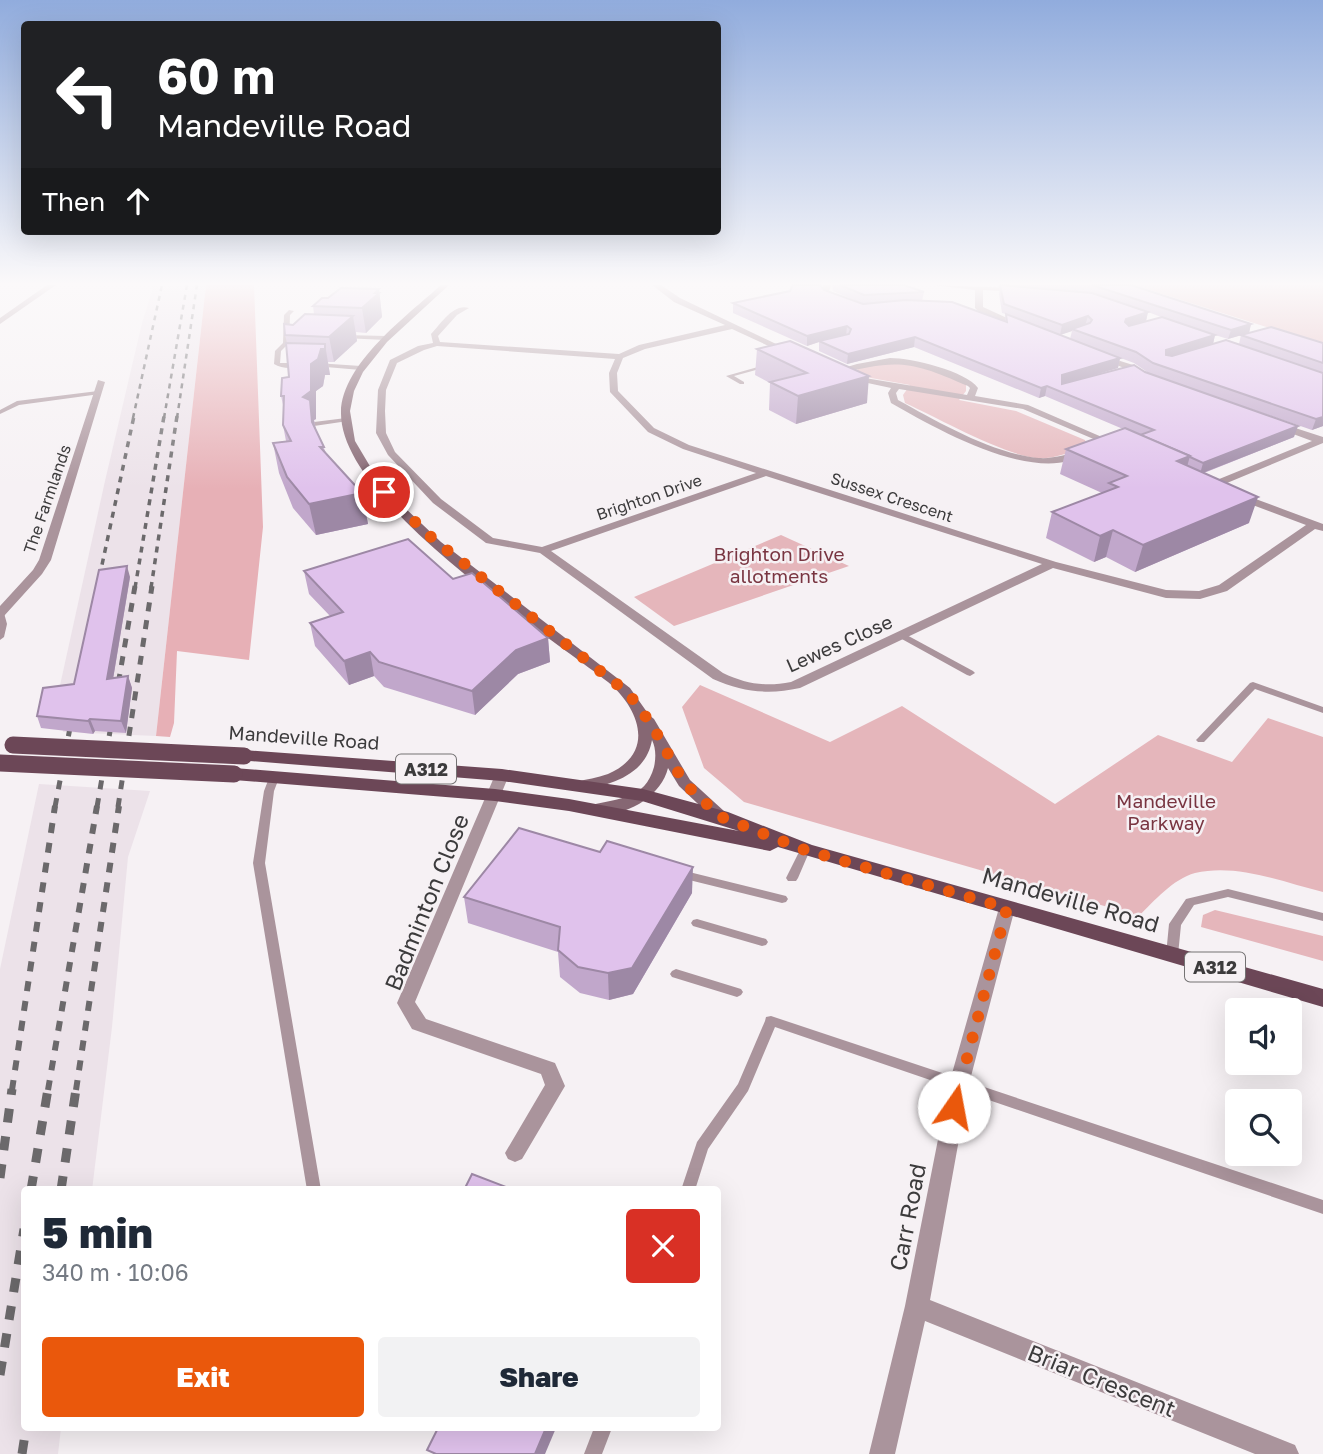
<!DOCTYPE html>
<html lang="en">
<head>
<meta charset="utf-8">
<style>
	body { margin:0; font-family:"Golos Text",sans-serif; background:#f2f2f3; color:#1f2937; height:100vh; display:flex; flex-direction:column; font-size:26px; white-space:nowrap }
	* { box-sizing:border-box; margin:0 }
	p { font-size:23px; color:#747a83 }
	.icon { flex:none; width:38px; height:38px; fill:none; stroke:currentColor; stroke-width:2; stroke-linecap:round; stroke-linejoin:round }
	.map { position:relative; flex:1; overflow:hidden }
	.panel { position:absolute; left:21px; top:1186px; width:700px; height:245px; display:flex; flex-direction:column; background:#fff; border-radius:7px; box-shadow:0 7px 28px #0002 }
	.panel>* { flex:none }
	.banner { position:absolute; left:21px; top:21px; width:700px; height:214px; border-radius:7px; box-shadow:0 7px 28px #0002; background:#202124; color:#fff; overflow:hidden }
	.tools { position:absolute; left:1225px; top:998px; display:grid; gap:14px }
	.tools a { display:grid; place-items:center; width:77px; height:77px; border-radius:7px; background:#fff; box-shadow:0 7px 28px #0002; font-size:35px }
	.pin { position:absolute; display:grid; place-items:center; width:60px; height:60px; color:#fff; margin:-30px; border:4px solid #fff; border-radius:50%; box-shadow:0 2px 7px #0007 }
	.me { position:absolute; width:77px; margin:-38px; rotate:12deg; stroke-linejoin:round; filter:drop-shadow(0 0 5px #0008) }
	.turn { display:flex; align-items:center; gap:24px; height:147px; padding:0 21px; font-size:32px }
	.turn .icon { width:91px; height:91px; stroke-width:2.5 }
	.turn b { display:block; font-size:49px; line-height:60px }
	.then { display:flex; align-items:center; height:66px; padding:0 21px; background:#0003; gap:14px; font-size:26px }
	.round { display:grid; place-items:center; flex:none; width:74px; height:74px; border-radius:7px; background:#f2f2f3 }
	.headline { display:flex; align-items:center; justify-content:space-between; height:119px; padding:0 21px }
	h1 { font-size:42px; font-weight:800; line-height:52px }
	.button { display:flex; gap:14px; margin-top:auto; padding:14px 21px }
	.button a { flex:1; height:80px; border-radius:7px; background:#ea580c; color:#fff; font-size:28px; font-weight:800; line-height:80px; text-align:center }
	.button a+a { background:#f2f2f3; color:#1f2937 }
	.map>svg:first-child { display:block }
	.built { fill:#ece2e9 }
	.green { fill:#e5b6bb }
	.forest { fill:#e7b0b6 }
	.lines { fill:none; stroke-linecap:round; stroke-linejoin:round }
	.lane { fill:#aa949c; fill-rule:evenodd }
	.street { fill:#aa949c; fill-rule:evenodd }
	.secondary { fill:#866773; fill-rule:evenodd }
	.primary { fill:#6c4757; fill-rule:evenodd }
	.rail-far4 { stroke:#6b696b; stroke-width:2.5; stroke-dasharray:5 5; stroke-linecap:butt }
	.rail-far3 { stroke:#6b696b; stroke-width:3.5; stroke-dasharray:6 6; stroke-linecap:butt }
	.rail-far2 { stroke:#6b696b; stroke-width:5; stroke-dasharray:9 9; stroke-linecap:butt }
	.rail-far1 { stroke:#6b696b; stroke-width:6; stroke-dasharray:10 10; stroke-linecap:butt }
	.rail { stroke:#6b696b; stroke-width:9; stroke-dasharray:14 14; stroke-linecap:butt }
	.primary-bridge { stroke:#6c4757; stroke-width:17 }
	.wall { fill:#c1a7cb; fill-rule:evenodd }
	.shaded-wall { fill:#9d88a5 }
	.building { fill:#e0c2ec; stroke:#9d88a5; stroke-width:2 }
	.route { stroke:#ea580c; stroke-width:12; stroke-dasharray:0 21.6 }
	.labels { text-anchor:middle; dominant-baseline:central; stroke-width:5; stroke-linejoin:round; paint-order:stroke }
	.far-street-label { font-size:16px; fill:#3c3b3c; stroke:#f6f1f4 }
	.shield { fill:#f6f1f4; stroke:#747273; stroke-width:2 }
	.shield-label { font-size:18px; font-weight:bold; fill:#3c3b3c }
	.park-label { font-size:19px; fill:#793541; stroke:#f6f1f4 }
	.street-label { font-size:19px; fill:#3c3b3c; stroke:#f6f1f4 }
	.near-street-label { font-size:23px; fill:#3c3b3c; stroke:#f6f1f4 }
</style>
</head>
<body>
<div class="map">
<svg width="1323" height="1454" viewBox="0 0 1323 1454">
	<rect width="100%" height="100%" fill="#f6f1f4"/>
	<g class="built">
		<polygon points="154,285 206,285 156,736 63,732 57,699 105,481 142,323"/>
		<polygon points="39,784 150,791 128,857 112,1027 92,1190 24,1190 24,1428 61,1428 58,1454 0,1454 0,969"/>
	</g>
	<g class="green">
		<polygon points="1134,285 1323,285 1323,345"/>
		<path d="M889 361 917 363 966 384V391L959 400 1016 411 1085 440 1087 446C1070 452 1053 460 1035 458 1000 453 938 418 905 403L903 395 910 385 860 376 855 372 858 369Z"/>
		<polygon points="781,535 849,566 674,626 634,597"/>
		<path d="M700 685 830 742 902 706 1055 804 1158 735 1232 762 1268 718 1323 737V892C1282 882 1237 863 1195 873 1173 879 1154 901 1139 916L744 802 704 768 682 707Z"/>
		<polygon points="1215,910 1323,936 1323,961 1201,927 1203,915"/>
	</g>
	<polygon class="forest" points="206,285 254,285 263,527 249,660 177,651 174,723 170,737 156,736"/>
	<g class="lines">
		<g class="lane">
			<path d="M289 310 294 311 290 315 289 343 281 351 280 363H301L304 365C296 369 282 369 274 364L275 351 283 343 284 315Z"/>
			<polygon points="345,335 386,336 389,338 386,340 343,338 343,336"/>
			<polygon points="316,363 361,366 364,368 361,370 314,366 314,364"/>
			<polygon points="765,365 770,366 734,376 744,382 744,384 740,384 726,376"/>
			<polygon points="98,391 101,393 100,394 19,405 0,414 0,410 17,401"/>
			<polygon points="346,418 349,420 348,421 314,426 311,424 314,422"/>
			<polygon points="0,610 4,613 7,624 4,637 0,640"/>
			<polygon points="903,633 973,671 975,673 970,676 967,675 900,638 899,636"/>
			<polygon points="1253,682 1323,707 1323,713 1255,689 1204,742 1198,742 1196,740 1198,738 1250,683"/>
			<polygon points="274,775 279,778 274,791 265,863 321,1190 307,1190 253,863 264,791 269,778"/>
			<polygon points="805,846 809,847 810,850 798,878 796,881 788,881 786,878 800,850 801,847"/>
			<polygon points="681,870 782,895 786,896 788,899 786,902 782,903 677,877 675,874 677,871"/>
			<polygon points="1228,889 1323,913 1323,921 1228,897 1194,905 1181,925 1178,955 1176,958 1172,960 1168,958 1166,955 1169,924 1186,899"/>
			<polygon points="697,919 766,939 768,942 766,945 762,946 693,926 691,923 693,920"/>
			<polygon points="676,969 741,989 743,992 741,995 737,997 672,977 670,974 672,971"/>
			<polygon points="771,1016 1323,1200 1323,1214 775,1027 748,1091 708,1149 695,1190 681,1190 697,1142 738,1084 765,1021 766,1017"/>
			<polygon points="594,1428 612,1428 602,1454 584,1454"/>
		</g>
		<g class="street">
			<polygon points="47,285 56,285 0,324 0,318"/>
			<path d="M652 285H661L680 298 793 352 786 354 732 329 645 349 623 358 617 373 618 391 654 428 689 445 1056 562 1166 590 1199 591 1219 585 1306 525 1234 498V494H1242L1323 524V531L1315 529 1227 591 1200 599 1166 598 1053 568 800 688C768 695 743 692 713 679L540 553 486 543 433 503 388 455 376 433 378 390 390 360 418 346 433 343 431 334C441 324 453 303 469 308L457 315 438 336 440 342 619 354 639 345 725 325 674 302ZM437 346 615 359 609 373 610 392 648 432 683 449 756 473 542 547 493 538 441 499 395 452 386 433 385 411 386 390 397 363 424 350ZM766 476 1042 564 791 682C766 687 746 684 723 673L551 551Z"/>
			<polygon points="823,285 831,285 829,292 843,298 843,302 822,295"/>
			<polygon points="932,285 1021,288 1018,292 983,290 983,307 1027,327 1020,329 981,314 975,308 975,290"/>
			<polygon points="1098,354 1133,365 1146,376 1139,378 1127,369 1098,358"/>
			<path d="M890 358C912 358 966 371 978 388L975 396 1028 405 1118 444 1110 446 1023 409 899 389 896 393 898 400C938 422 993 454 1039 458 1054 459 1068 454 1082 450L1087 453C1037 487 937 429 891 403L888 393 891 388 849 379 853 376 967 395 970 388 968 386C909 360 897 359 834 375L830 372 857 364Z"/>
			<polygon points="98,380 105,382 51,560 42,574 4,616 0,617 0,606 33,570 39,560"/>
			<polygon points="1277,424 1283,424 1323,437 1323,443 1215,488 1207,488 1207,484 1312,441 1277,428"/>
			<polygon points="502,770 509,775 415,1002 426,1019 555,1063 565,1086 522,1159 515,1162 508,1159 505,1153 545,1085 541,1074 412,1029 397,1003 495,775"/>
			<polygon points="1007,902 1013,904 1015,908 969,1084 930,1300 1295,1445 1299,1454 1255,1454 925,1321 895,1454 869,1454 905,1306 949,1084 999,908 1001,904"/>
		</g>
		<path class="secondary" d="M441 285H449L387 342 363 372 354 391 350 411 355 441 374 473 404 507 441 542 630 688 649 715 654 719 690 780 725 812 728 816 725 820H715L679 786 668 768C661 798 621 820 592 813L589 809 592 805C618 798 645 800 654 767 656 758 656 748 652 740 646 775 611 785 581 790L574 785 576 782C587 779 597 778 608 774 656 753 640 709 608 682 541 630 339 501 341 412 342 363 408 315 441 285Z"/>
		<polygon class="primary" points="244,750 502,769 643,789 728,812 812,845 1323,989 1323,1007 778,847 770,851 569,811 495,801 234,780 225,774 234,768 495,789 569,799 739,831 642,801 502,781 238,760 235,756"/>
		<g class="rail-far4">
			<polyline points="133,418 162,285"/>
			<polyline points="164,418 187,285"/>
			<polyline points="177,418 197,285"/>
		</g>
		<g class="rail-far3">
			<polyline points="97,588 134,416"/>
			<polyline points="135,588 164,416"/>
			<polyline points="151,588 177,416"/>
		</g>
		<g class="rail-far2">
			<polyline points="55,807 73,712"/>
			<polyline points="97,807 135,586"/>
			<polyline points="118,807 152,586"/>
		</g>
		<g class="rail-far1">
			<polyline points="12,1090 55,806"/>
			<polyline points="48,1090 97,806"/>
			<polyline points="76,1090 119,806"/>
		</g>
		<g class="rail">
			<polyline points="0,1178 12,1089"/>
			<polyline points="31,1190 48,1089"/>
			<polyline points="61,1190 76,1089"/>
			<polyline points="0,1375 24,1229"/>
			<polyline points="22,1454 26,1428"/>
		</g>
		<g class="primary-bridge">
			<polyline points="13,745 244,756"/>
			<polyline points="0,763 234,774"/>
		</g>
	</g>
	<g class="wall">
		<path d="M832 285H904L924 292 922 301 1005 321 1006 314 1002 313 999 294 1000 286 997 285H1131L1251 324 1249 333 1323 343V426L1312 430 1150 374 1134 363 1070 339 1120 358 1118 368 1091 376 1145 372 1294 437 1204 473 1249 523 1135 572 1106 557 1094 562 1046 538 1052 512 1102 493 1060 474 1066 449 1123 429 1045 396 1039 398 914 347 847 364 819 351V342L807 346 733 313V303L824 290 863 304 833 291ZM1148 312 1161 317 1146 321ZM1072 331 1070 339 1060 335ZM1215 335 1228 339 1241 335 1239 344H1213Z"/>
		<polygon points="379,289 382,317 366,333 356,332 357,341 334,362 328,362 330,375 325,375 323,386 316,391 316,419 314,420 316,429 326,453 362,493 368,524 316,535 293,508 279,473 273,443 286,441 283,425 284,409 281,396 289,377 287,343 285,335 293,325 314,314 313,306 328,298"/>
		<polygon points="790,341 867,403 796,424 769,410 770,383 755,375 757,349"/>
		<polygon points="304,571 453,579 548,638 550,662 518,674 475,715 384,687 374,676 349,685 315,646 310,623 330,616 309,594"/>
		<polygon points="130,577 113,679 128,676 132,688 126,733 95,731 93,734 41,728 37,716 74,684"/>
		<polygon points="692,893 633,994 609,1000 580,993 560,977 558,952 468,923 464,897"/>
	</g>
	<g class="shaded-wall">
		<polygon points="379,289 382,317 366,333 362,308"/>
		<polygon points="1148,312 1146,321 1124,329 1125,322 1126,319"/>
		<polygon points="353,316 357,341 334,362 329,337"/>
		<polygon points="1088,316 1085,326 1072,329 1072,331 1060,335 1062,325"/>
		<polygon points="1251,324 1249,333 1228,339 1231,330"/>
		<polygon points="847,326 846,336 819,341 819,342 807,346 807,336"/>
		<polygon points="1215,335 1213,344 1163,360 1166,350"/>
		<polygon points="915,337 914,347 847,364 848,354"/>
		<polygon points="325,344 330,375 325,375 323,386 316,391 316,419 314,420 318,451 303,397 311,364"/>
		<polygon points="1120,358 1118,368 1060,385 1062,375"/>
		<polygon points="869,376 867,403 796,424 798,396"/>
		<polygon points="1047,386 1045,396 1039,398 1041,388"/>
		<polygon points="1323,417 1323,426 1312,430 1316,419"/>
		<polygon points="1298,426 1294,437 1200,474 1203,463"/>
		<polygon points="1190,456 1183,481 1177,461"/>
		<polygon points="362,493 368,524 316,535 309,504"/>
		<polygon points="1258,497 1249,523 1135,572 1143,545"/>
		<polygon points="1113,530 1106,557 1094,562 1100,536"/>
		<polygon points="127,566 130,577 111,691 107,679"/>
		<polygon points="548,638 550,662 518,674 475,715 472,691 516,650"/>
		<polygon points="370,652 374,676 349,685 344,661"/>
		<polygon points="128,676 132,688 126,733 121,721"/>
		<polygon points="90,719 95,731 93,734 88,721"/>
		<polygon points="693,867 692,893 633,994 609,1000 608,973"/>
		<polygon points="546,1428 556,1428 545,1454 535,1454"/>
	</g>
	<g class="building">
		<polygon points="793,285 820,285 824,290 863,304 905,300 952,302 1007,322 1006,314 1120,358 1062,375 1062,384 1134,365 1145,372 1298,426 1203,463 1190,457 1190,456 1140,435 1154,430 1047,386 1041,388 915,337 848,354 819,341 849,334 851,329 847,326 807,336 733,303 790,291"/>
		<polygon points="840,285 904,285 924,292 864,295"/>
		<polygon points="1000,285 1092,293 1148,312 1126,319 1125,322 1129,326 1162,317 1215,335 1166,350 1166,355 1172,356 1226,340 1323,373 1323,417 1316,419 1153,363 1136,352 1072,329 1090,323 1092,320 1088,316 1062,325 1004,304"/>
		<polygon points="1092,285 1131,285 1251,324 1231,330"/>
		<polygon points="341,288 379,289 375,293 379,293 362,308 313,306 322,298 328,298"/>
		<polygon points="305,314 353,316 329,337 285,335 284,324 293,325"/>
		<polygon points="1271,327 1323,343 1323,363 1241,335"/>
		<polygon points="790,341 869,376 798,396 770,382 807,373 757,349"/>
		<polygon points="286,343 325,344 325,349 321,349 318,359 311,364 311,391 303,397 310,400 312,422 324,447 320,447 362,493 309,504 287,477 273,443 291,441 283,425 284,396 281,396 282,378 289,377"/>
		<polygon points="1125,428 1190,456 1177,461 1258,497 1143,545 1113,530 1100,536 1052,512 1118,487 1109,483 1127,476 1066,449"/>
		<polygon points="408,539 453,579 472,573 548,638 516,650 472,691 379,662 370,652 344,661 310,623 343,612 304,571"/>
		<polygon points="127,566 107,679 128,676 121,721 90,719 88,721 37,716 43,688 74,684 99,570"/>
		<polygon points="519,828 600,852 607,841 693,867 632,968 608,973 578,967 558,950 560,927 464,897"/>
		<polygon points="472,1174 514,1190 464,1190"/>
		<polygon points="438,1428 546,1428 535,1454 436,1454 427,1450"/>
	</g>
	<linearGradient id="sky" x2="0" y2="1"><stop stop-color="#91acdd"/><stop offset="0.58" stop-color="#fbf9fa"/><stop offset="1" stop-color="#fbf9fa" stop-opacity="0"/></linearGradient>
	<rect width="1323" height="489" fill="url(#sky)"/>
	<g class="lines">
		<polyline class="route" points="384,492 433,539 628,693 652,725 684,783 721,817 805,850 1007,908 954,1107"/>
	</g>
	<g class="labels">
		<g class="far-street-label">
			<text transform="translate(649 497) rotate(-19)">Brighton Drive</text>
			<text transform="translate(892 497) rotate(18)">Sussex Crescent</text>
			<text transform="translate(47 499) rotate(-71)">The Farmlands</text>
		</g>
		<g class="shield">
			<rect x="396" y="754.5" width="60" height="29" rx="5"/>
			<rect x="1185" y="952.5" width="60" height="29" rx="5"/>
		</g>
		<g class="shield-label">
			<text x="426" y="769">A312</text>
			<text x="1215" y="967">A312</text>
		</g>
		<g class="park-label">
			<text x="779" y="553">Brighton Drive<tspan x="779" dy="22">allotments</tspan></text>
			<text x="1166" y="800">Mandeville<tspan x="1166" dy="22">Parkway</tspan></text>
		</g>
		<g class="street-label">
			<text transform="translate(839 643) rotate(-24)">Lewes Close</text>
			<text transform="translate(304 737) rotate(4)">Mandeville Road</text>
		</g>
		<g class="near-street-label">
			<text transform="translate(1071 899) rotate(16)">Mandeville Road</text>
			<text transform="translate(426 902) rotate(-68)">Badminton Close</text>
			<text transform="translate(907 1217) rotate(-79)">Carr Road</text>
			<text transform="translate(1102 1380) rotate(22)">Briar Crescent</text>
		</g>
	</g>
</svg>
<div class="tools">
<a><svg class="icon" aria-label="sound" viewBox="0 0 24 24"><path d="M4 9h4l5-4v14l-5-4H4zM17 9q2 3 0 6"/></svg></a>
<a><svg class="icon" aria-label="search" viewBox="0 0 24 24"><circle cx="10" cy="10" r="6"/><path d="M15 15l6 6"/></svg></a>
</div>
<div class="pin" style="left:384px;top:492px;background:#d93025"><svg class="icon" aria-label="arrive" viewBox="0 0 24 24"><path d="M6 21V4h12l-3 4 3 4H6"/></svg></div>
<svg class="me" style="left:954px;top:1107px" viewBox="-20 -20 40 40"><circle r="19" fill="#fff"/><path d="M0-13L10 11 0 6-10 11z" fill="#ea580c"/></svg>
<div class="banner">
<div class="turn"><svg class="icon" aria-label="left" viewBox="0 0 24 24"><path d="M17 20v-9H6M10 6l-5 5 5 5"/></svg><div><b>60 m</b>Mandeville Road</div></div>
<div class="then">Then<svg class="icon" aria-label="ahead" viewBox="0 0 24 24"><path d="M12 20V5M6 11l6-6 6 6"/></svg></div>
</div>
<section class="panel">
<div class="headline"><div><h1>5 min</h1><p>340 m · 10:06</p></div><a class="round" style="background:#d93025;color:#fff"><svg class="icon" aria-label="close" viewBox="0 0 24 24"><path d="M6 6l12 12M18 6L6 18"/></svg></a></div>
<div class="button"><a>Exit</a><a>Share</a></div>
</section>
</div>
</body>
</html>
